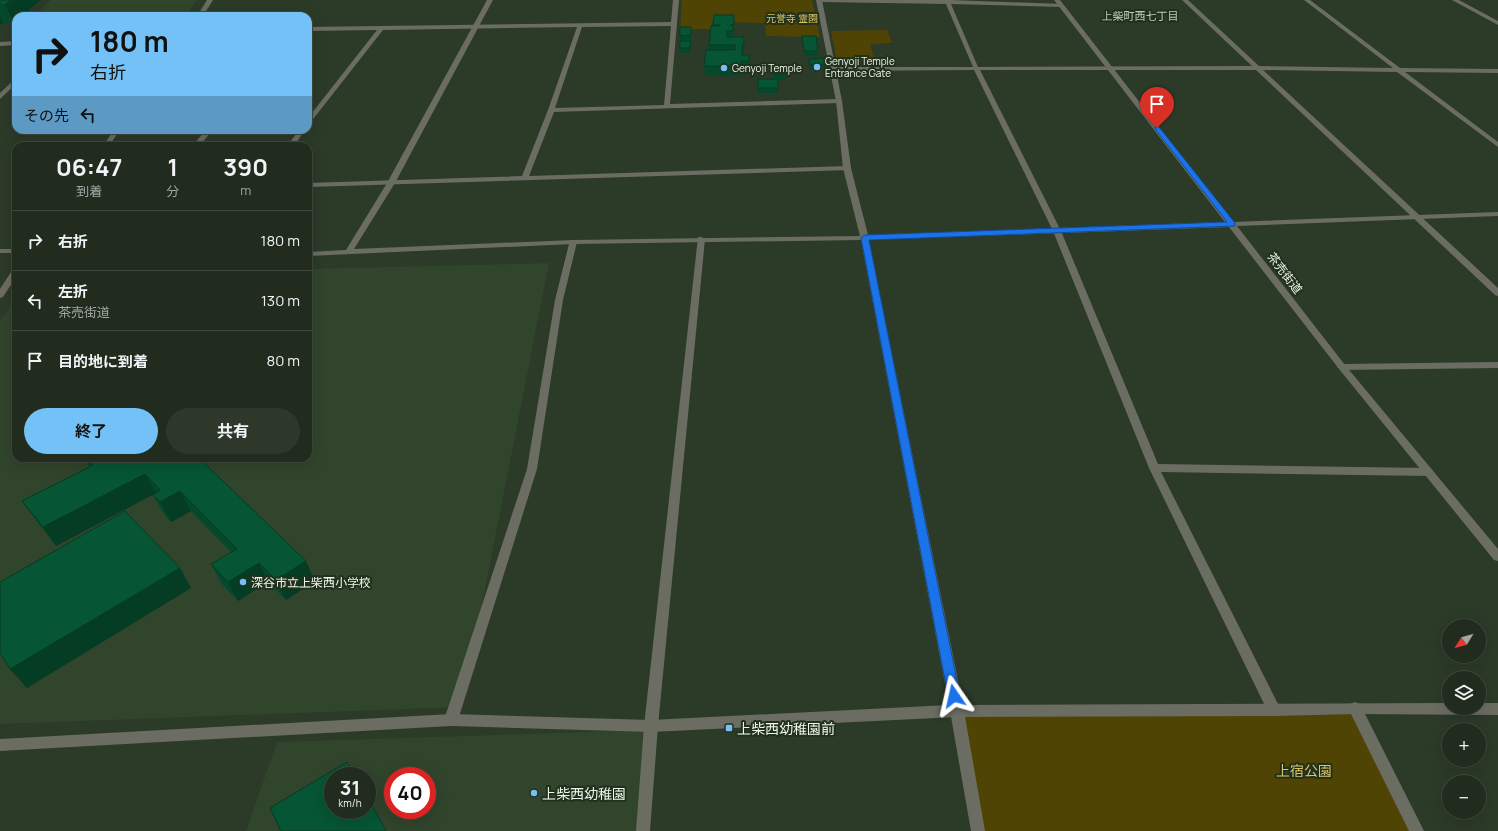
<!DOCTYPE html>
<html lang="ja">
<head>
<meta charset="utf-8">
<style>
	body { margin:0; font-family:Manrope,"Noto Sans JP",sans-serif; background:#2d382b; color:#f1f3f6; height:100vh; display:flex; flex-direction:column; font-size:15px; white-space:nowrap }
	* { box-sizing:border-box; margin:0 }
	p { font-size:13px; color:#a2a7a4 }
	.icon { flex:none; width:22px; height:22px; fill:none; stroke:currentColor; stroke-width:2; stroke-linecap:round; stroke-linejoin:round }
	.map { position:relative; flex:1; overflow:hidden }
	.sheet { position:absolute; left:12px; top:142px; width:300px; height:320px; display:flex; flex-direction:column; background:#212c1e; border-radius:12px; box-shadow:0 4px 16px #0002,0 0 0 1px #3e483c }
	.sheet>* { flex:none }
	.banner { position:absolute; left:12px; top:12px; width:300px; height:122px; border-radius:12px; box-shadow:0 4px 16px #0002,0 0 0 1px #3e483c; background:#73c1f6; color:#111; overflow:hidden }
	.needle { width:26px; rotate:233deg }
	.buttons { position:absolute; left:1442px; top:619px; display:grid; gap:8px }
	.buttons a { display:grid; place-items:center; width:44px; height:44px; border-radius:50%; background:#212c1e; box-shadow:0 4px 16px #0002,0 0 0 1px #3e483c; font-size:20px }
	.speed { position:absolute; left:324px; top:767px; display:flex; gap:8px; font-size:20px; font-weight:700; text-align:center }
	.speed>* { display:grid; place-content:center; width:52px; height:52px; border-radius:50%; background:#212c1e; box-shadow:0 4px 16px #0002,0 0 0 1px #3e483c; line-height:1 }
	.speed small { font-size:10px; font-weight:400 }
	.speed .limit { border:6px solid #d22; background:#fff; color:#111 }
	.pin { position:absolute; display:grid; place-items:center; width:34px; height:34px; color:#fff; margin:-41px -17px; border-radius:50% 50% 50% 0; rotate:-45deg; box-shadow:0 0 4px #0007 }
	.pin .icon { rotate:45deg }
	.me { position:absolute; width:44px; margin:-22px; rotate:349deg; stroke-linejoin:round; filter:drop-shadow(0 0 3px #0008) }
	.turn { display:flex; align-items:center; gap:14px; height:84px; padding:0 12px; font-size:18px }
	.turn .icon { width:52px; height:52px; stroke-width:2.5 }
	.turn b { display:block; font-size:28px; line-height:34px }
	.then { display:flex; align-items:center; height:38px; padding:0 12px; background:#0003; gap:8px; font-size:15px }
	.eta { display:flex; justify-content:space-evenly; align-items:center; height:68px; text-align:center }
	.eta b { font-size:24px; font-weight:700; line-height:28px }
	.primary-button { display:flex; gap:8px; margin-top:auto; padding:8px 12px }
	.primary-button a { flex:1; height:46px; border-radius:24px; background:#73c1f6; color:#111; font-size:16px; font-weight:700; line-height:46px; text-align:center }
	.primary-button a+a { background:#2d382b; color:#f1f3f6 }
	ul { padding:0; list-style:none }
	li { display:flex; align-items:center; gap:12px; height:60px; padding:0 12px; border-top:1px solid #3e483c }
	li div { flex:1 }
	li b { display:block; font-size:15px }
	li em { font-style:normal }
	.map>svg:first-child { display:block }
	.built { fill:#31442c; fill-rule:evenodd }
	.green { fill:#504404 }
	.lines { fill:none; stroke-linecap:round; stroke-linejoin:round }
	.minor { fill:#6b6d63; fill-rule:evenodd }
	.tertiary { fill:#6b6d63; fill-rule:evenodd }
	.wall { fill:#05492d }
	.shaded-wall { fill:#043c24 }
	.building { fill:#065534; stroke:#043c24 }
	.route { fill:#1a73e8; stroke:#114b97 }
	.poi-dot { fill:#73c1f6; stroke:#22301e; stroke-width:1.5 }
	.labels { text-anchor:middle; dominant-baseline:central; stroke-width:4; stroke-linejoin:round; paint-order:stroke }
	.far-park-label { font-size:10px; fill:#dac566; stroke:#22301e }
	.far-poi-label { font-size:10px; fill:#edf6ea; stroke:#22301e; text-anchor:start }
	.far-neighbourhood-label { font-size:11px; fill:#bbccb6; stroke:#22301e }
	.street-label { font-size:12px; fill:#edf6ea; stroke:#22301e }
	.poi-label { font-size:12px; fill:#edf6ea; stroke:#22301e; text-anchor:start }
	.near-poi-label { font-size:14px; fill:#edf6ea; stroke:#22301e; text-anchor:start }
	.near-park-label { font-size:14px; fill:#dac566; stroke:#22301e }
</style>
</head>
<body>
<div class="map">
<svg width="1498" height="831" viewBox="0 0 1498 831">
	<rect width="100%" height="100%" fill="#2c3a28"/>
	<g class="built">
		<polygon points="51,0 197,0 185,16 34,16"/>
		<polygon points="549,263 462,707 0,724 0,321 16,298 16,458 308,458 308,269"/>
		<path d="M647 730 639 831H246L277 742ZM333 776H367V810H333ZM393 776H427V810H393Z"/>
	</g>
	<g class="green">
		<polygon points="682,0 812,0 820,37 766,36 765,23 712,22 712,29 680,29"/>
		<polygon points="887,30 892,43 870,44 875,62 837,62 831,31"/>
		<polygon points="1355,708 1417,831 978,831 957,711"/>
	</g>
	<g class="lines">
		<g class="minor">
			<polygon points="207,0 213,0 203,16 197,16"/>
			<path d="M673 0H679L670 104 839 99 842 101 839 103 554 112 529 176 847 166H850V170L308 187V183L522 176 548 110 577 27 383 30 310 123 308 124V118L377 30 308 31V27L671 22ZM671 26 664 105 555 108 582 27Z"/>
			<polygon points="819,0 950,0 1063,4 1063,6 1061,7 951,4 978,67 1252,66 1182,0 1188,0 1259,66 1393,68 1304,0 1310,0 1400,68 1498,69 1498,73 1405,72 1498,142 1498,147 1397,72 1263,70 1498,288 1498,296 1495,295 1256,70 980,70 1061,231 1158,464 1428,468 1432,469 1433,472 1432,475 1428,476 1161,472 1279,706 1281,710 1279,714 1274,716 1269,714 1149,468 1053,231 974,70 831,71 828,69 831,67 973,67 946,4 822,2"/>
			<polygon points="16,41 16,45 0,46 0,42"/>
			<polygon points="16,78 16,84 0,99 0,93"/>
			<polygon points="114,130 120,130 109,146 103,146"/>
			<polygon points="206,130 213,130 199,146 192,146"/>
			<polygon points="299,130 305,130 294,146 287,146"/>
			<polygon points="698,237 701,237 705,239 658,726 650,831 636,831 644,726"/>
			<polygon points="570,240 573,240 577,242 563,300 537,469 458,720 456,724 451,726 446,724 444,720 527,469 555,300"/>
			<rect x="0" y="249" width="16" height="4"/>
			<polygon points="13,269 16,269 16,277 3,297 0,298 0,289"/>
			<polygon points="1498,362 1498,368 1342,370 1337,367 1342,364"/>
			<polygon points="1355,702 1360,704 1424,831 1409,831 1348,708 1350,704"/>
			<polygon points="957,705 962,707 964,711 985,831 971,831 950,711 952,707"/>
		</g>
		<g class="tertiary">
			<polygon points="487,0 493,0 395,183 354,249 573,240 860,236 843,168 836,101 816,0 822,0 842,101 851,168 868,235 1225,222 1054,0 1060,0 1233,222 1498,212 1498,216 1237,226 1345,365 1498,549 1498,561 1494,560 1339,369 1229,227 869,240 963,705 1449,703 1449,708 1479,708 1479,703 1498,703 1498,715 1355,714 1274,716 957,717 651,732 451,726 0,751 0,739 451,714 651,720 949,705 861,240 573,244 308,256 308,252 346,250 387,183"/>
			<polygon points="1452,0 1459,0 1498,21 1498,25"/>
		</g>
	</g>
	<g class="wall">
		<polygon points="0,0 41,0 21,16 16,16 14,22 3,23 0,25"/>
		<polygon points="714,15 734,15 734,34 733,34 733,37 744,37 744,55 749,55 749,71 742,71 742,76 705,76 704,66 709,50 709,45 713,26"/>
		<polygon points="691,27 691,45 690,53 680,53 680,36"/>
		<polygon points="802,36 818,51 818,56 804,56 802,41"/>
		<polygon points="809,59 826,64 826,70 810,70 809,64"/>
		<polygon points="774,70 786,74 786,80 778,80 778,93 758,93 758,79 774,79"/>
		<polygon points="83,458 199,458 315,581 286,600 268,582 238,601 222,584 211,564 231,552 191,511 171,522 164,514 153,495 154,494 56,546 36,520 22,501 89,467"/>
	</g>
	<g class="shaded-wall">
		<polygon points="11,0 41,0 21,16 16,16 16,20 14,22 5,5"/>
		<polygon points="0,16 3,23 0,25"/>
		<polygon points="145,474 156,493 56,546 43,527"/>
		<polygon points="180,491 191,511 171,522 160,502"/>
		<polygon points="306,561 315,581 286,600 276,580"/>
		<polygon points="259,563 268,582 238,601 228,582"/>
		<polygon points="180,568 191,588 27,688 10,669"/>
	</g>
	<g class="building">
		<polygon points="0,0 11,0 5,5 0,5"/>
		<polygon points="714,15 734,15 734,25 730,25 733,26 733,31 727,31 727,37 744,37 744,45 742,45 742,55 749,55 749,61 741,61 742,66 704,66 706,50 735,50 735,45 709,45 711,26 720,26 720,25 713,25"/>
		<polygon points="680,27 691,27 691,35 680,36"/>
		<polygon points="802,36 816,36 818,51 804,51"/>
		<polygon points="680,41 691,41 690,48 680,48"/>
		<polygon points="825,58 826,64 810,65 809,59"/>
		<rect x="774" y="70" width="12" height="4"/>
		<rect x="758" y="79" width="20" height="9"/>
		<polygon points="86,458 199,458 306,561 276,580 259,563 228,582 211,564 237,549 180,491 160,502 153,495 160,490 145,474 43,527 22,501 93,465"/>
		<polygon points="125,511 180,568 10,669 0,653 0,582"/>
		<polygon points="347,762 356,776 333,776 333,810 367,810 367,796 386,831 281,831 270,808"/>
	</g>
	<polygon class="route" points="1155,127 1159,127 1235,223 1235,226 869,240 960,696 958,700 954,701 950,700 948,696 861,238 865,235 1227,222 1155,129"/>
	<g class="poi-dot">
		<circle cx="817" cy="67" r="4"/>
		<circle cx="724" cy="68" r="4"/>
		<circle cx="243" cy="582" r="4"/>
		<rect x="725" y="724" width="8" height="8" rx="2"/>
		<circle cx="534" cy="793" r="4"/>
	</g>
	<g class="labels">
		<g class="far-park-label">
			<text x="792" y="18">元誉寺 霊園</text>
		</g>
		<g class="far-poi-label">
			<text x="825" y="61">Genyoji Temple<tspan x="825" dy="12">Entrance Gate</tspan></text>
			<text x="732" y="68">Genyoji Temple</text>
		</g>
		<g class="far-neighbourhood-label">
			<text x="1140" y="15">上柴町西七丁目</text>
		</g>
		<g class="street-label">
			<text transform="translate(1285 273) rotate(52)">茶売街道</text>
		</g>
		<g class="poi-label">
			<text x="251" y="582">深谷市立上柴西小学校</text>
		</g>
		<g class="near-poi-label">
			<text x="737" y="728">上柴西幼稚園前</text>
			<text x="542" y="793">上柴西幼稚園</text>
		</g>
		<g class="near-park-label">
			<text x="1304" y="770">上宿公園</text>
		</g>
	</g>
</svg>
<div class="buttons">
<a><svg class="needle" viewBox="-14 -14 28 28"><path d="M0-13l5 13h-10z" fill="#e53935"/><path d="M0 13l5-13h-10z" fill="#a2a7a4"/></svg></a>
<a><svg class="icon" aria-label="layers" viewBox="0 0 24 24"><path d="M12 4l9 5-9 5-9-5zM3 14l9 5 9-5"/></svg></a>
<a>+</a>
<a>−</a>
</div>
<div class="speed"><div>31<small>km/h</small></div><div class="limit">40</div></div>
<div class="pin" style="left:1157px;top:128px;background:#d93025"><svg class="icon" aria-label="arrive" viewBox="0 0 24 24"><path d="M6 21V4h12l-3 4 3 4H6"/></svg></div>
<svg class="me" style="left:954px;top:696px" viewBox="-20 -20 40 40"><path d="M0-17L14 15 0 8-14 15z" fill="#1a73e8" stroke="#fff" stroke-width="4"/></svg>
<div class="banner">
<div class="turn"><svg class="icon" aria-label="right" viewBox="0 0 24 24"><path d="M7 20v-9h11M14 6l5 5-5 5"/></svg><div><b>180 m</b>右折</div></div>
<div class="then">その先<svg class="icon" aria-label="left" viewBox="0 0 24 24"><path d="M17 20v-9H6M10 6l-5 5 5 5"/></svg></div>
</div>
<section class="sheet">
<div class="eta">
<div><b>06:47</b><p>到着</p></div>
<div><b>1</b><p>分</p></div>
<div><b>390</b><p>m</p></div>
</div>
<ul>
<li><svg class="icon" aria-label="right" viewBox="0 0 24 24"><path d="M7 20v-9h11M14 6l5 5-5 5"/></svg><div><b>右折</b></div><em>180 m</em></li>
<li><svg class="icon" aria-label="left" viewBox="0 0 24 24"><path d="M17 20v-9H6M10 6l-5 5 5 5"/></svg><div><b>左折</b><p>茶売街道</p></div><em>130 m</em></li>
<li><svg class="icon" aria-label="arrive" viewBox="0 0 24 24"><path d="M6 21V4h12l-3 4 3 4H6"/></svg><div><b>目的地に到着</b></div><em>80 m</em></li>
</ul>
<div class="primary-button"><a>終了</a><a>共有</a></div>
</section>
</div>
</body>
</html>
